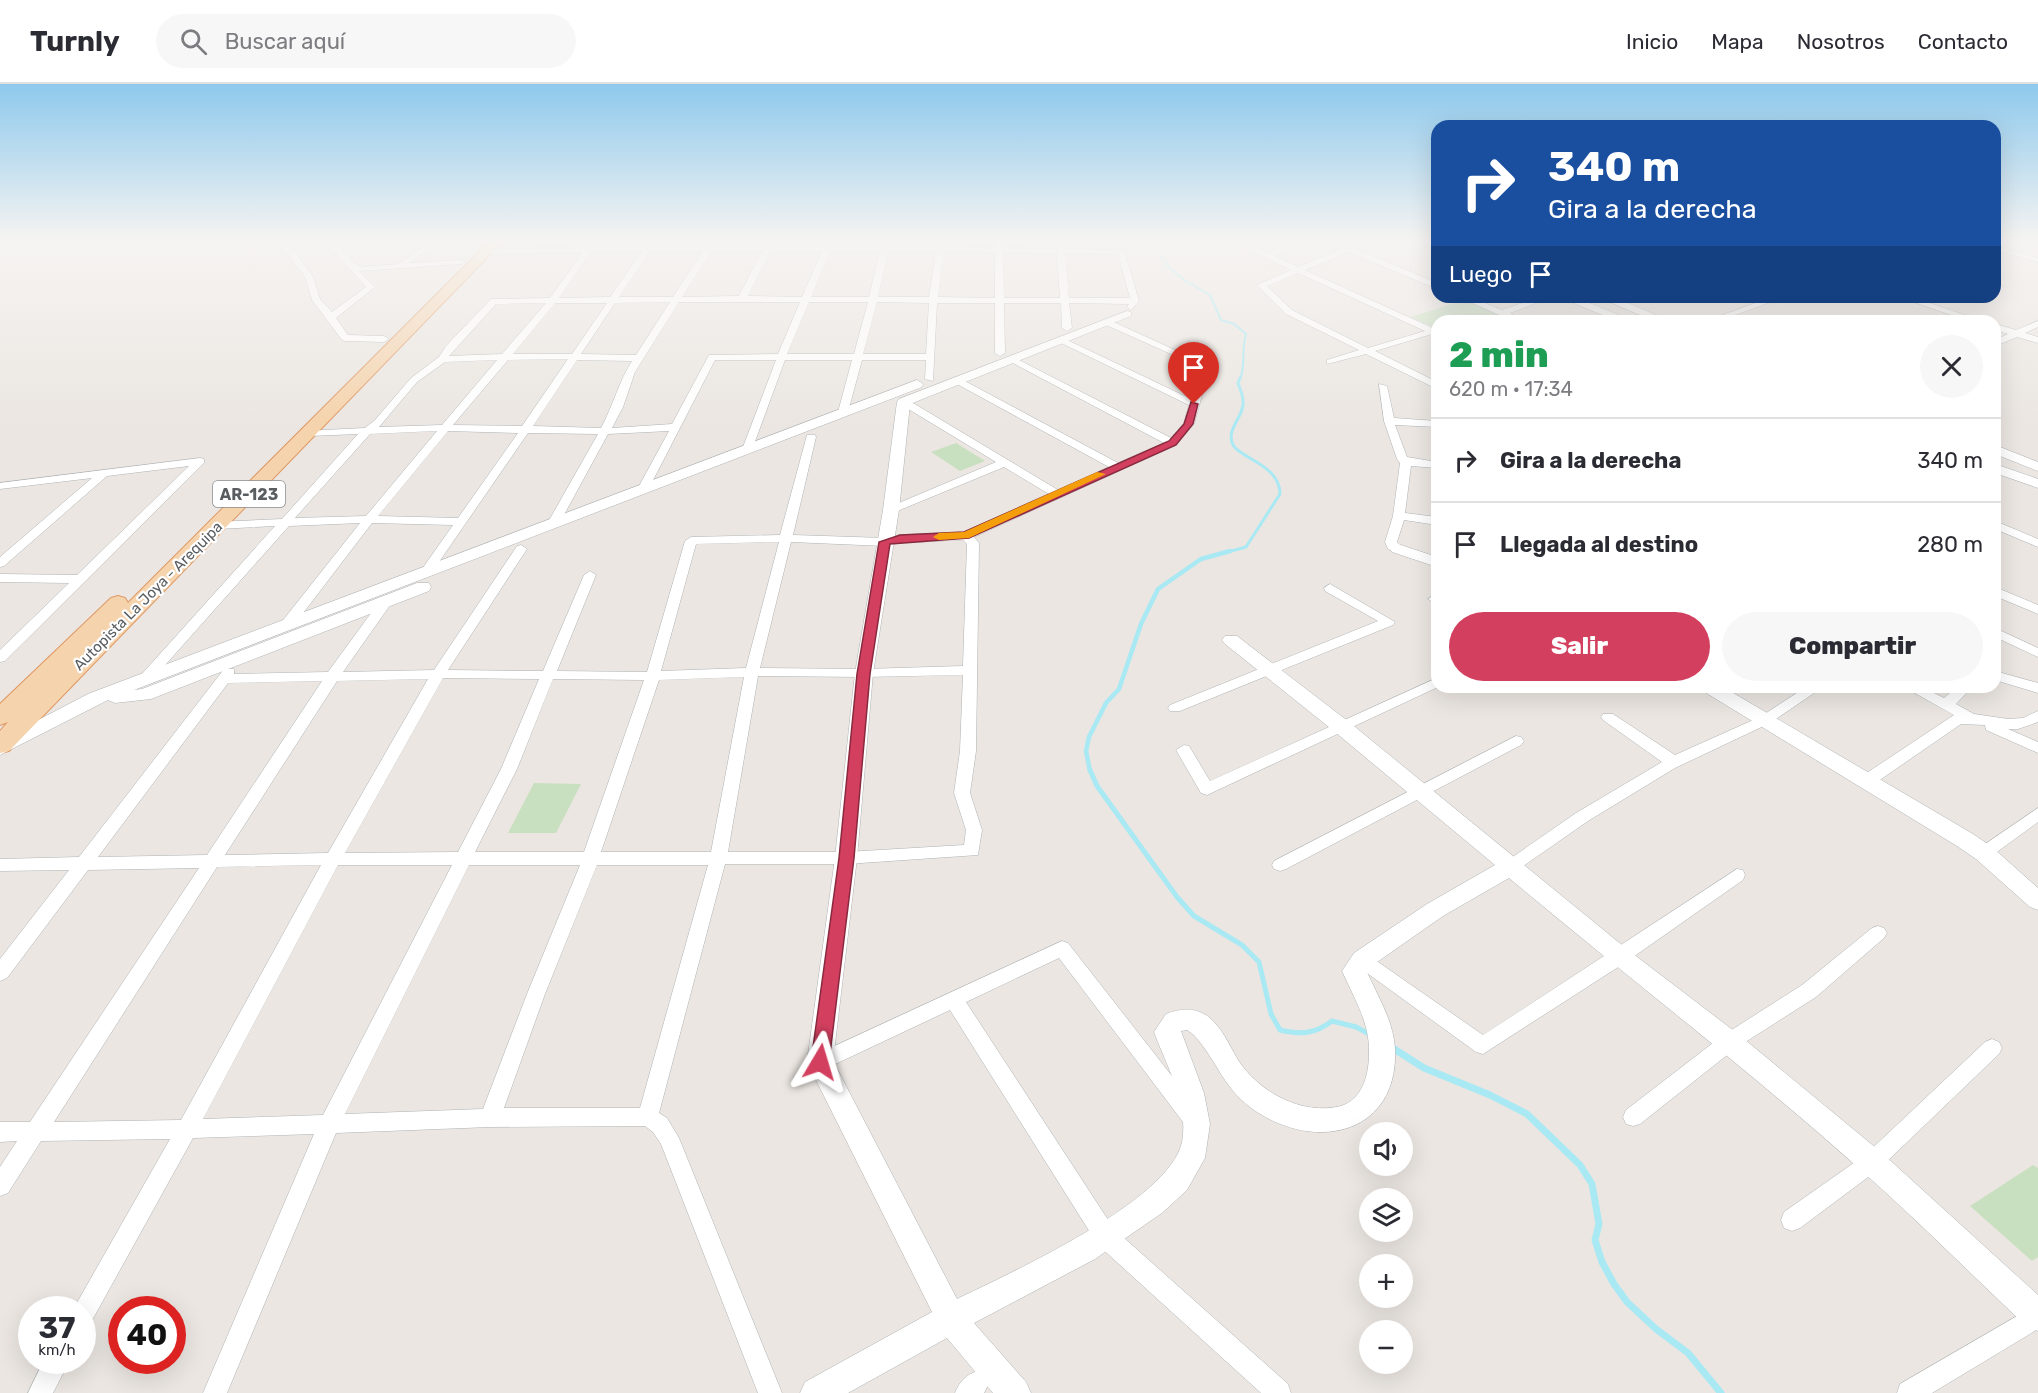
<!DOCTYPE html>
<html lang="es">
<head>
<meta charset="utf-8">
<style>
	body { margin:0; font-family:Rubik,sans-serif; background:#f7f7f7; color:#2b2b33; height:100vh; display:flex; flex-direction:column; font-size:22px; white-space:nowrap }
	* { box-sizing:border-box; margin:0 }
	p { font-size:20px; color:#7c7c81 }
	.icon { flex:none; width:33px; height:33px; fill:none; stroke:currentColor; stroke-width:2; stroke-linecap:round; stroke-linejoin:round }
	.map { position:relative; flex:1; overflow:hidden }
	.details { position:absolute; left:1431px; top:231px; width:570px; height:378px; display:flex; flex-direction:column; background:#fff; border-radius:18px; box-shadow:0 6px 24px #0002 }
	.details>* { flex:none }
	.top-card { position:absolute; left:1431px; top:36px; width:570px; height:183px; border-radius:18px; box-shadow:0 6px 24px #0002; background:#1a4fa0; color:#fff; overflow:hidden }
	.tools { position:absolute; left:1359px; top:1038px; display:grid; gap:12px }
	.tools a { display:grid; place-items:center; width:54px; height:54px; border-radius:50%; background:#fff; box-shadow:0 6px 24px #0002; font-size:30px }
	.speed { position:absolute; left:18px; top:1212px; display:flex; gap:12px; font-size:30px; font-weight:700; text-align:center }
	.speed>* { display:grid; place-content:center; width:78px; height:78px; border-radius:50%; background:#fff; box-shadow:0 6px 24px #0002; line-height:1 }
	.speed small { font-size:15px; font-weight:400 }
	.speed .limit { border:9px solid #d22; background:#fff; color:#111 }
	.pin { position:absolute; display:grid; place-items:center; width:51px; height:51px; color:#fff; margin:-62px -26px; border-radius:50% 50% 50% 0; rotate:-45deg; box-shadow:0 0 6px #0007 }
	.pin .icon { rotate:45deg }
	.me { position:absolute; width:66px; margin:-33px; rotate:7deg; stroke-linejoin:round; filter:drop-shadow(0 0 4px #0008) }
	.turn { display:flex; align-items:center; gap:21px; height:126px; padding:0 18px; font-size:27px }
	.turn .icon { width:78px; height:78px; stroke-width:2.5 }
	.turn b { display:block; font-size:42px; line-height:51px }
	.then { display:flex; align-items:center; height:57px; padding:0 18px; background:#0003; gap:12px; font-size:22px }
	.round { display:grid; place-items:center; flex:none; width:63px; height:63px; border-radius:32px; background:#f7f7f7 }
	.head { display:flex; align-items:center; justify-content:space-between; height:102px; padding:0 18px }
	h1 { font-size:36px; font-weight:800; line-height:45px; color:#1e9e55 }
	.action { display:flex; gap:12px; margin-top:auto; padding:12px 18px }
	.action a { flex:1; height:69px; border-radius:36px; background:#d33f5f; color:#fff; font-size:24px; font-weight:800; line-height:69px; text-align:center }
	.action a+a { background:#f7f7f7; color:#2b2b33 }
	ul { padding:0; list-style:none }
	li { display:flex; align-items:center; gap:18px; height:84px; padding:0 18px; border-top:2px solid #e1e1e2 }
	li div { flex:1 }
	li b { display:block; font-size:22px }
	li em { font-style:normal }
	header { display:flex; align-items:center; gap:36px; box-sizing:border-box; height:84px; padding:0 30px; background:#fff; border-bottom:2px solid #e1e1e2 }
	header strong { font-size:28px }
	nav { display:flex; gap:33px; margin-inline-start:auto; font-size:21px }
	.search { width:420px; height:54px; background:#f7f7f7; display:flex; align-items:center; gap:15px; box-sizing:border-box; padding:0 21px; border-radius:33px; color:#7c7c81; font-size:22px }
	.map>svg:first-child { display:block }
	.green { fill:#c9e0c0 }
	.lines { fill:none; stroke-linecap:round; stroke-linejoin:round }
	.stream-far4 { stroke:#a8e9f4; stroke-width:2 }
	.stream-far3 { stroke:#a8e9f4; stroke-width:3 }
	.stream-far2 { stroke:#a8e9f4; stroke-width:4.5 }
	.stream-far1 { stroke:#a8e9f4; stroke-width:5 }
	.stream { stroke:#a8e9f4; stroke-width:7 }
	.minor-casing { stroke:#afb3b5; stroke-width:1 }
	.tertiary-casing { stroke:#afb3b5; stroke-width:1 }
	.primary-casing { stroke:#df9965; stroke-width:2 }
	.minor { fill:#fff; fill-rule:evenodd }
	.tertiary { fill:#fff; fill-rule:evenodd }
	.primary { fill:#f5d3ac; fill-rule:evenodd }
	.route { fill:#d33f5f; stroke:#89293e; stroke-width:1.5 }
	.slow { fill:#f59e0b }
	.labels { text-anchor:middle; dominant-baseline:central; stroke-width:4.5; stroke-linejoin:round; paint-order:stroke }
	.far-street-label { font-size:15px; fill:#5a5e60; stroke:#fff }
	.shield { fill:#fff; stroke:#8c8e90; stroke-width:1.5 }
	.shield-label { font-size:16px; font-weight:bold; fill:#5a5e60 }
</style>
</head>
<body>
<header>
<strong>Turnly</strong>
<div class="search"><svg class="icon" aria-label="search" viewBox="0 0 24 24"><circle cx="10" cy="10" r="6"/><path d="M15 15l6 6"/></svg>Buscar aquí</div>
<nav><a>Inicio</a><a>Mapa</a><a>Nosotros</a><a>Contacto</a></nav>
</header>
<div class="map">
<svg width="2038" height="1309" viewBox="0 0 2038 1309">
	<rect width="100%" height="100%" fill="#ebe6e1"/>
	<g class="green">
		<polygon points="1464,216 1512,237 1437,237 1437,245 1411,233"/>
		<polygon points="956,359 985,377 960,387 931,368"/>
		<polygon points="534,699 581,700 556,749 508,749"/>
		<polygon points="2033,1081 2038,1084 2038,1173 2032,1177 1970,1122"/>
	</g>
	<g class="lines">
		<path class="stream-far4" d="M1148 157 1170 184 1184 196 1210 211 1221 236 1234 240 1246 250C1241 266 1246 281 1240 295"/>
		<path class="stream-far3" d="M1224 469 1246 463 1280 410C1280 381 1241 375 1233 361 1225 345 1245 332 1243 317 1243 311 1240 305 1238 299L1240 294"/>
		<polyline class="stream-far2" points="1090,687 1086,667 1089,653 1106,619 1119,605 1141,540 1158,505 1201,475 1230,467"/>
		<path class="stream-far1" d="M1090 686 1097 702 1177 813 1194 832 1242 861 1259 878 1271 930 1280 946C1301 951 1315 950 1332 937L1356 943 1371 951"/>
		<polyline class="stream" points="1391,963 1424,984 1490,1011 1527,1030 1580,1081 1592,1100 1599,1140 1595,1156 1602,1178 1614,1200 1627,1218 1656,1245 1688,1269 1721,1309"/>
		<g class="minor-casing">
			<g id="minor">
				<polygon points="270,157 280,157 293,165 313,193 320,215 332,228 366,203 329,162 331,157 340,157 337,160 354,179 363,183 399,180 427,160 431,162 430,164 409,179 462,176 466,178 462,180 359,187 375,203 336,234 348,251 384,252 389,255 384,258 345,257 342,256 312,216 305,193 287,169"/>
				<path d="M591 157 597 159 594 163H645L650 159H653V163H706L710 157 716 159 714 163H764L768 157 774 159 772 163H824L826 157H834L832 163H881L882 157H890L889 163H936L937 157H945L944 163 995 164V157H1003V164L1057 165V157H1063L1064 165 1124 166 1139 217 1131 226 1127 223 1129 220 1069 219 1072 244 1067 247 1062 244 1061 219H1004L1005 269 1000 272 995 269V219H937L933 297 925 295 926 276H862L848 328 843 331 838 328 852 276H785L753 363 748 366 743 363 776 276H715L648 406 644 407 638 404 669 347 608 350 559 440 553 444 549 443 547 440 598 350 528 349 430 491H422L420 488 453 441 372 439 294 541H284L282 538 284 535 360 439 289 442 151 597H141L139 594 141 591 275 442 218 445 212 441 214 438 282 435 358 350 309 352 305 351V347L365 344 375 336 411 294 439 273 446 262 491 215 550 214 583 168 487 170H484V166L586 163ZM591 167H642L610 213 559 214ZM650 167H703L673 213H619ZM711 167H762L739 212 682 213ZM770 167H822L802 213 748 212ZM830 167H880L869 213H811ZM888 167H936L929 213H878ZM944 167 995 168V214L938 213ZM1003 168 1057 169 1060 214H1004ZM1065 169 1118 170 1130 214H1069ZM670 218 636 271 581 270 615 219ZM679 218H800L778 270 709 271 672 340 612 344 623 323 635 288ZM809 218H868L854 270H787ZM877 218 929 219 926 270H863ZM546 219 502 270 449 272 496 220ZM555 219H607L572 270H513ZM568 275 522 342 453 341 508 276ZM497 276 442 341 379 343 417 298 445 278ZM577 276 632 277C619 297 613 322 601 344L533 342ZM437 347 366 432 295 434 370 350ZM448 347 518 349 458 434 378 432Z"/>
				<path d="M1231 157H1242L1268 169 1295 157H1306L1275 172 1298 183 1342 165 1326 157H1337L1349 162 1361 157H1372L1356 165 1437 199V205L1349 168 1305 186 1437 246V252L1432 250 1375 267 1437 298V305L1366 270 1327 280V276L1359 266 1286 230 1257 201 1291 186ZM1298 189 1425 247 1368 264 1292 226 1267 202Z"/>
				<polygon points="2026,157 2038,157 2021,163 2017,161"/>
				<polygon points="1995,162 2038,174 2038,178 1995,166"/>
				<polygon points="1459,213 1470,213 1502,226 1540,213 1552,213 1510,229 1525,237 1513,237"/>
				<polygon points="1772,213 1784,213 1719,237 1706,237"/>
				<polygon points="1899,213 1912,213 1982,237 1969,237"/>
				<path d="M1107 235 1210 282 1194 340 1176 361 974 453 979 459 976 667 970 709 982 746 978 771 846 780H725L659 1029 667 1034 679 1054 782 1309H758L661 1060 653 1048 645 1042 490 1043 336 1049 227 1309H203L314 1050 193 1054 90 1240 82 1244V1226H73L74 1224 170 1055 41 1057 8 1109 0 1112V1083L17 1057 0 1058V1038H30L199 784 88 786 7 894 0 897V875L69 786 0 787V775L79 773 224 585H234V590L328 588 382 514H392L393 517 343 588 434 586 517 462 521 461 527 465 448 586 543 587 584 491 590 487 596 491 557 587 647 588 685 457 691 453 780 451 807 351H815L816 353 793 451 885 454 899 451 964 448 1049 410 1004 383 895 428H887V424L996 378 900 320V316H908L1058 406 1109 383 955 299V295H961L1118 379 1164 359 1005 275 1013 273 1171 354 1184 339 1189 321 1055 256 1063 254 1191 315 1200 283 1104 240V236ZM963 456 967 460 963 582 864 585 760 584 791 458 885 462 899 459ZM779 458 746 584 661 587 696 460ZM963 591 960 667 954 709 966 746 964 761 846 768H728L758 592 864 593ZM744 593 711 768H601L659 596ZM443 594 539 595 501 685 458 768 345 769ZM428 595 328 769 225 771 337 597ZM553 595 644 596 584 768H475L517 685ZM322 597 207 771 98 773 228 599ZM321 781 181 1036 54 1038 217 783ZM338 781H452L323 1031 203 1035ZM469 781H580L527 910 483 1025 345 1030ZM597 781H708L640 1024H504L545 910Z"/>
				<polygon points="2038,237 2038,243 2025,249 2038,253 2038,259 2017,253 1995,262 1995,256 2008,250 1995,246 1995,240 2016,246"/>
				<polygon points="1379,300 1387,302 1394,334 1437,337 1437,343 1395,341 1407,373 1437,378 1437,384 1411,382 1405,429 1437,433 1437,441 1404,436 1397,458 1404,465 1398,469 1388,465 1385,458 1393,432 1400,379 1397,375 1384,337"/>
				<polygon points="200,374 204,375 204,379 5,577 0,578 0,566 69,499 0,498 0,490 77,491 189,382 107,392 4,482 0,483 0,473 92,394 0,405 0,399"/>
				<polygon points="1995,437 2038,455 2038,463 1995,445"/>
				<polygon points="1330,500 1395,538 1393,541 1180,627 1170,627 1168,624 1170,621 1378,537 1325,507 1324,504"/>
				<polygon points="1995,503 2038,521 2038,530 1995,512"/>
				<polygon points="1434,511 1437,512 1437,521 1428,515"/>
				<polygon points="1995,544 2038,564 2038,573 1995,553"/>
				<polygon points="1995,587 2038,599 2038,609 1995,596"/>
				<polygon points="1437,594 1438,603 1207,711 1201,709 1176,666 1184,661 1189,662 1210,697"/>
				<polygon points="1806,603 1823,603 1770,639 1675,684 1588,737 1516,787 1510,789 1504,787 1502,783 1504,779 1576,729 1662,678 1603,636 1601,633 1603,630 1613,630 1675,671 1760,633"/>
				<polygon points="1904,603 1922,603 1944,614 1957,603 1972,603 1956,620 1974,630 2008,635 2023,634 2038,627 2038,638 2018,645 2008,645 2038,658 2038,669 1986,646 1985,641 1961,640 1871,702 1859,702 1857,698 1859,694 1954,631"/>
				<polygon points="1516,652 1521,653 1524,657 1521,661 1286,785 1280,787 1274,785 1272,781 1274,777"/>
				<polygon points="2038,724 2038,738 1990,773 1984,775 1978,773 1976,769 1978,765"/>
				<polygon points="1737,785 1743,786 1745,791 1743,796 1626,878 1483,970 1476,968 1356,881 1353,876 1356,871 1362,869 1368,871 1483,951"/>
				<polygon points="1878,842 1884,844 1887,849 1884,854 1816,913 1736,964 1640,1040 1633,1042 1626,1040 1623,1033 1626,1026 1722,952 1802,901 1872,844"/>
				<polygon points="1062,857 1068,859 1200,1028 1203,1035 1200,1042 1193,1044 1186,1042 1059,874 966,918 1114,1145 1288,1300 1291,1309 1261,1309 1098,1161 950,926 827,984 820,987 813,984 810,978 813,972"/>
				<polygon points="1992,955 1999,958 2002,964 1999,970 1879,1085 1800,1144 1792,1147 1784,1144 1781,1136 1784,1128 1865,1071 1985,958"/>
				<polygon points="2038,1220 2038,1245 1932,1309 1897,1309 1900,1300"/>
				<polygon points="44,1276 70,1276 53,1309 28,1309"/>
				<path d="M977 1287 986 1290 989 1299 984 1309H955C959 1298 966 1291 977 1287Z"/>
			</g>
		</g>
		<g class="tertiary-casing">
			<g id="tertiary">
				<polygon points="1420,157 1437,158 1437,165 1421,159"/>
				<polygon points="1559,213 1575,213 1633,237 1617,237"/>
				<polygon points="1598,213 1614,213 1670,237 1654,237"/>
				<path d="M1127 227 1131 228V232L910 320 899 426 873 589 857 774 833 977 957 1215C1010 1189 1170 1117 1182 1058 1189 1020 1167 983 1154 948L1166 930C1180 925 1192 923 1206 931 1221 941 1229 961 1238 976 1259 1008 1302 1032 1341 1022 1363 1015 1369 990 1369 969 1370 939 1354 914 1342 887L1354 869 1427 820 1495 781 1335 648 1225 560 1222 556 1225 552H1237L1349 638 1628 866 1738 950 1882 1069 2038 1211V1247L2027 1243C1972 1191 1918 1137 1862 1087 1748 985 1626 892 1509 794L1443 832 1370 883 1367 888C1378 913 1393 936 1395 964 1399 1049 1319 1068 1257 1028 1223 1006 1219 979 1194 951L1187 946 1181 947 1204 1009 1210 1040 1205 1074 1187 1106 1162 1129 1095 1175 974 1239 1026 1298 1031 1309H993L947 1254 848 1309H800L805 1298 932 1228 807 978 835 774 855 589 883 426 897 318 899 315Z"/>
				<polygon points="917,296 923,300 922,303 134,606 142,605 417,499 429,499 431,503 429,507 151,615 115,619 108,616 0,671 0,656 88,610"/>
				<polygon points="1995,361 2038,378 2038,387 1995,370"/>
				<polygon points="1995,380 2038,395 2038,404 1995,389"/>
				<polygon points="1398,460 1437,473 1437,483 1392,468 1390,465"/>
				<polygon points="1701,603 1723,603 1973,750 1992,763 2038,804 2038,826 2030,823 1976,775 1957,762 1703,607"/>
			</g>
		</g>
		<g class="primary-casing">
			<polygon id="primary" points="490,157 503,157 9,667 0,669 0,647 8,638 0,641 0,620 111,514 118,512 125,514 128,519"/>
		</g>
		<use href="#minor" class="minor"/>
		<use href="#tertiary" class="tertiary"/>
		<use href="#primary" class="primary"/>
	</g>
	<linearGradient id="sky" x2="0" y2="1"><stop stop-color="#8ec9ed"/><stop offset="0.46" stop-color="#f6f4f2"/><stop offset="1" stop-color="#f6f4f2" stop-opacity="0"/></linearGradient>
	<rect width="2038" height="340" fill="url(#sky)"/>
	<polygon class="route" points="1191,318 1198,320 1193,340 1176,361 969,454 890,460 870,590 854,774 829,978 826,983 820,986 813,983 811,978 839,774 857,590 879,458 900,451 964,448 1169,357 1184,340"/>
	<polygon class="slow" points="1097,388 1106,390 969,454 939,456 933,453 939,449 964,448"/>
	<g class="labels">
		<g class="far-street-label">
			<text transform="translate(148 512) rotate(-45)">Autopista La Joya - Arequipa</text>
		</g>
		<rect class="shield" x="213" y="397" width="72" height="26" rx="4.5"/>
		<g class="shield-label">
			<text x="249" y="410">AR-123</text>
		</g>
	</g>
</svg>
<div class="tools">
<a><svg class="icon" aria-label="sound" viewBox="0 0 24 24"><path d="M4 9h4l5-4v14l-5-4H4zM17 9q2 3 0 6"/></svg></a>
<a><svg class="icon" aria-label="layers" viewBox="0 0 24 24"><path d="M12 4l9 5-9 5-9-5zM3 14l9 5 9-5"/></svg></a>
<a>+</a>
<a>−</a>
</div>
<div class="speed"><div>37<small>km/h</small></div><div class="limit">40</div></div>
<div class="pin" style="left:1194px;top:320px;background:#d93025"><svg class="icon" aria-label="arrive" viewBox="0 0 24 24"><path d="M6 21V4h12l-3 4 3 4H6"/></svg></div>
<svg class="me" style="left:820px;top:978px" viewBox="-20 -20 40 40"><path d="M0-17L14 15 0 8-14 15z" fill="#d33f5f" stroke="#fff" stroke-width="4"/></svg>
<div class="top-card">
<div class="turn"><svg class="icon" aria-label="right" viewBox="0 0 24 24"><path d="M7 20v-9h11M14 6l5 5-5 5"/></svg><div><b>340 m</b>Gira a la derecha</div></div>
<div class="then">Luego<svg class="icon" aria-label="arrive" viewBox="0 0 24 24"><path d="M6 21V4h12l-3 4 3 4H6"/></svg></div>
</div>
<section class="details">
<div class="head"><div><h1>2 min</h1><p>620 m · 17:34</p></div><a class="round"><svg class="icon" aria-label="close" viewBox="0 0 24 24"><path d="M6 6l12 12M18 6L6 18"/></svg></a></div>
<ul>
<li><svg class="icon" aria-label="right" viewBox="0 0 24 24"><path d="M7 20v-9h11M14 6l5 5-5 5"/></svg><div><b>Gira a la derecha</b></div><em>340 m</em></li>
<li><svg class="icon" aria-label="arrive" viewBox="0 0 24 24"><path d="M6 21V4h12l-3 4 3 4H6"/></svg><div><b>Llegada al destino</b></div><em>280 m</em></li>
</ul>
<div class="action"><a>Salir</a><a>Compartir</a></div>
</section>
</div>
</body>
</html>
